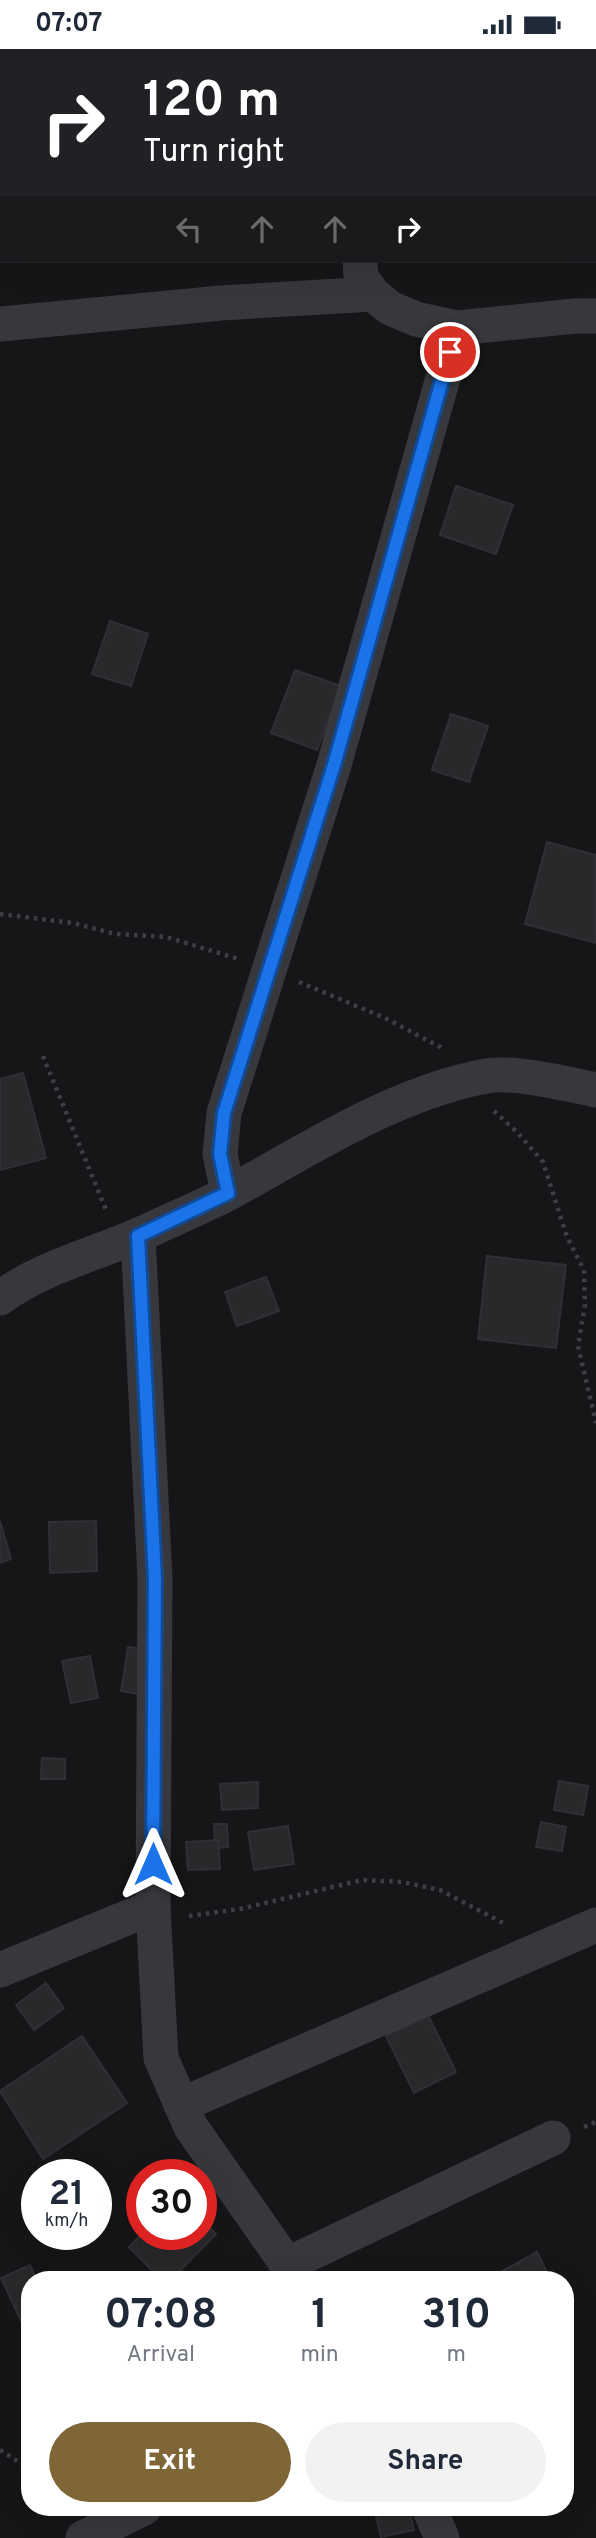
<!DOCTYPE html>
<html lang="en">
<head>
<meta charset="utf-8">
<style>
	body { margin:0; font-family:Overpass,sans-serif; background:#f2f2f3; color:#1f2937; height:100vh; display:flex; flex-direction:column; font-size:26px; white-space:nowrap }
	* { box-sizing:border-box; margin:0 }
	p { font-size:23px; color:#747a83 }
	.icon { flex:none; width:38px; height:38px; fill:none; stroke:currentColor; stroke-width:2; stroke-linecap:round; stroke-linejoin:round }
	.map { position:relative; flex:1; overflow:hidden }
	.drawer { position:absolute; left:21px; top:2222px; width:553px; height:245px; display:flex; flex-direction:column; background:#fff; border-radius:28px; box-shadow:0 7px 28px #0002 }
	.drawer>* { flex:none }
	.top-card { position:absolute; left:0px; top:0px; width:597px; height:214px; box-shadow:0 7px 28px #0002; background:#202124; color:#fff; overflow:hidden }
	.speed { position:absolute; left:21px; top:2110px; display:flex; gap:14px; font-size:35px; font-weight:700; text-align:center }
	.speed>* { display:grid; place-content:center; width:91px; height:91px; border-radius:50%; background:#fff; box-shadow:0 7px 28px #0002; line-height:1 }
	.speed small { font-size:18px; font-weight:400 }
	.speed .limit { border:10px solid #d22; background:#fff; color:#111 }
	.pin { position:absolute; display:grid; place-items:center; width:60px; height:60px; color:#fff; margin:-30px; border:4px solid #fff; border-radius:50%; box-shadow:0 2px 7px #0007 }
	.me { position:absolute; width:77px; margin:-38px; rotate:0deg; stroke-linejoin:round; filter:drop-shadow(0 0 5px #0008) }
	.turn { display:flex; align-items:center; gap:24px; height:147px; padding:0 28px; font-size:32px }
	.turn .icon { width:91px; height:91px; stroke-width:2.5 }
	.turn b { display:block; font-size:49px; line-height:60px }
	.lanes { display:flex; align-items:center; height:66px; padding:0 28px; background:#0003; justify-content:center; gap:35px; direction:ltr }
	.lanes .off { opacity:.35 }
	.eta { display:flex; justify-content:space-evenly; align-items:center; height:119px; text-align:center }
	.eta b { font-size:42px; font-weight:700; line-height:49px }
	.button { display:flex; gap:14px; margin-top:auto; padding:14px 28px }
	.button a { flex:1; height:80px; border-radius:42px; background:#7e6636; color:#fff; font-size:28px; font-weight:700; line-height:80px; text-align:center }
	.button a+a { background:#f2f2f3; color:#1f2937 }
	.status { display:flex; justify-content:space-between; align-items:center; height:49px; padding:0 35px; background:#fff; direction:ltr }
	.status svg { height:19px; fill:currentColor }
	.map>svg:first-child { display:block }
	.building { fill:#29292c; stroke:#303034; stroke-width:2 }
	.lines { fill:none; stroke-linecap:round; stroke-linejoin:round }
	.path { stroke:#3d3f44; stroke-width:4.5; stroke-dasharray:3.5 5; stroke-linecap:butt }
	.minor { stroke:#37383d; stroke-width:35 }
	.route-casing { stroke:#114b97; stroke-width:18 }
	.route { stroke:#1a73e8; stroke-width:12 }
</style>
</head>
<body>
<div class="status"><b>07:07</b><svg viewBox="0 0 49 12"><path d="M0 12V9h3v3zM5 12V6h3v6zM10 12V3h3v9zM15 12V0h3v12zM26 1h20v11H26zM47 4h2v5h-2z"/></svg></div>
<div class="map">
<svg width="596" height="2489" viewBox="0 0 596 2489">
	<rect width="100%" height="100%" fill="#161618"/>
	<g class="building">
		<polygon points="456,437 513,456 496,505 440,486"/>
		<polygon points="110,572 148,585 131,637 92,625"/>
		<polygon points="295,621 341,637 317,701 271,684"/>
		<polygon points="451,665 488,677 469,733 432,721"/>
		<polygon points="547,793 596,806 596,894 525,875"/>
		<polygon points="23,1024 46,1109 0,1121 0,1030"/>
		<polygon points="487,1207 566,1216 556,1299 478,1290"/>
		<polygon points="266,1228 279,1262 237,1277 225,1243"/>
		<polygon points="0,1472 11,1510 0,1514"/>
		<polygon points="96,1472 97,1522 50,1524 49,1473"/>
		<polygon points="128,1598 146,1600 139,1645 121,1642"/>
		<polygon points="90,1607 98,1649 71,1654 62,1612"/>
		<polygon points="42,1709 65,1710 65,1730 41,1730"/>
		<polygon points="559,1732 588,1737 583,1766 554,1761"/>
		<polygon points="258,1733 258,1759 222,1761 220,1735"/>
		<polygon points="541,1773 566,1778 562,1802 536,1798"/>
		<polygon points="214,1775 227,1775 228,1798 215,1799"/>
		<polygon points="288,1777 294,1815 254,1821 248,1783"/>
		<polygon points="218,1791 220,1820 188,1821 186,1793"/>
		<polygon points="46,1934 64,1959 34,1981 16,1956"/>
		<polygon points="428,1966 456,2023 414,2044 386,1987"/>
		<polygon points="82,1987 127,2054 43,2110 0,2042"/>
		<polygon points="201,2170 216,2185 171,2231 161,2231 129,2198 142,2185 201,2186"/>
		<polygon points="537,2203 547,2223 531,2231 503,2231 499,2224"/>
		<polygon points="30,2216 37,2231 30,2231 30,2268 21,2272 1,2229"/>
		<polygon points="374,2459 409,2459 414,2481 381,2488"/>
	</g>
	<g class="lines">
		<g class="path">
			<polyline points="0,865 73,874 115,885 166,888 239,910"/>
			<polyline points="299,933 385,969 444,1000"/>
			<polyline points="43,1007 106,1161"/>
			<polyline points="494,1062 517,1083 543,1113 567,1188 584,1221 585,1256 578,1297 596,1374"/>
			<polyline points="189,1867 240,1860 362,1831 402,1833 440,1841 507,1876"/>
			<polyline points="584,2078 596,2073"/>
			<polyline points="0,2401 30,2420"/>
		</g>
		<g class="minor">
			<polyline points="339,0 340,2"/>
			<polyline points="595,41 596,41"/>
			<polyline points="360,212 361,228 373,245 390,259 416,270 457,279 575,267 596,267"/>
			<polyline points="0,275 221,254 373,245"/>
			<polyline points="228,1144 220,1105 224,1064 334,716 457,279"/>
			<polyline points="138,1187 155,1530 153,1858 161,2009 191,2078 298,2231"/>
			<path d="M0 1249C46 1215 103 1204 154 1179 180 1167 206 1156 231 1143 311 1099 395 1044 486 1027 514 1022 567 1035 596 1041"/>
			<polyline points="0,1921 153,1858"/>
			<polyline points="181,2056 596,1876"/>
			<polyline points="286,2216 553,2089"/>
			<polyline points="429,2459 442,2489"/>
			<polyline points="83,2489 144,2459"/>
		</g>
	</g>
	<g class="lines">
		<g class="route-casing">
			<polyline id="route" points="153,1815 155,1530 138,1187 228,1144 220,1105 224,1064 334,716 450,303"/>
		</g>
		<use href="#route" class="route"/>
	</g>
</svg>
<div class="speed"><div>21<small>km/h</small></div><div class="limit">30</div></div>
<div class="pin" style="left:450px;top:303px;background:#d93025"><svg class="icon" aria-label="arrive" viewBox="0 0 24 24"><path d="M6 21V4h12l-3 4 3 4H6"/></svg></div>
<svg class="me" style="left:153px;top:1815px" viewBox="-20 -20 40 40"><path d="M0-17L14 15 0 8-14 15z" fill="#1a73e8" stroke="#fff" stroke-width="4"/></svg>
<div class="top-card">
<div class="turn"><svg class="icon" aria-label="right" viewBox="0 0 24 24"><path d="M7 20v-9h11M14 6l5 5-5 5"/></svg><div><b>120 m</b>Turn right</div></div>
<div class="lanes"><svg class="icon off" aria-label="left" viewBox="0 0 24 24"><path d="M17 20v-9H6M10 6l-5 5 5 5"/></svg><svg class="icon off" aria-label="ahead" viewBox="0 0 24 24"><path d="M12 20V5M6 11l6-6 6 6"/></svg><svg class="icon off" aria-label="ahead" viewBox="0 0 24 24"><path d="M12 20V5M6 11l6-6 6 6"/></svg><svg class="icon" aria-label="right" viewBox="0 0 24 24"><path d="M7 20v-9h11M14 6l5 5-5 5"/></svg></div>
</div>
<section class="drawer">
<div class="eta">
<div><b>07:08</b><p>Arrival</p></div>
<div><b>1</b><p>min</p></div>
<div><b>310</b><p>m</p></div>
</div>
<div class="button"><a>Exit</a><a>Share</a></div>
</section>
</div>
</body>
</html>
